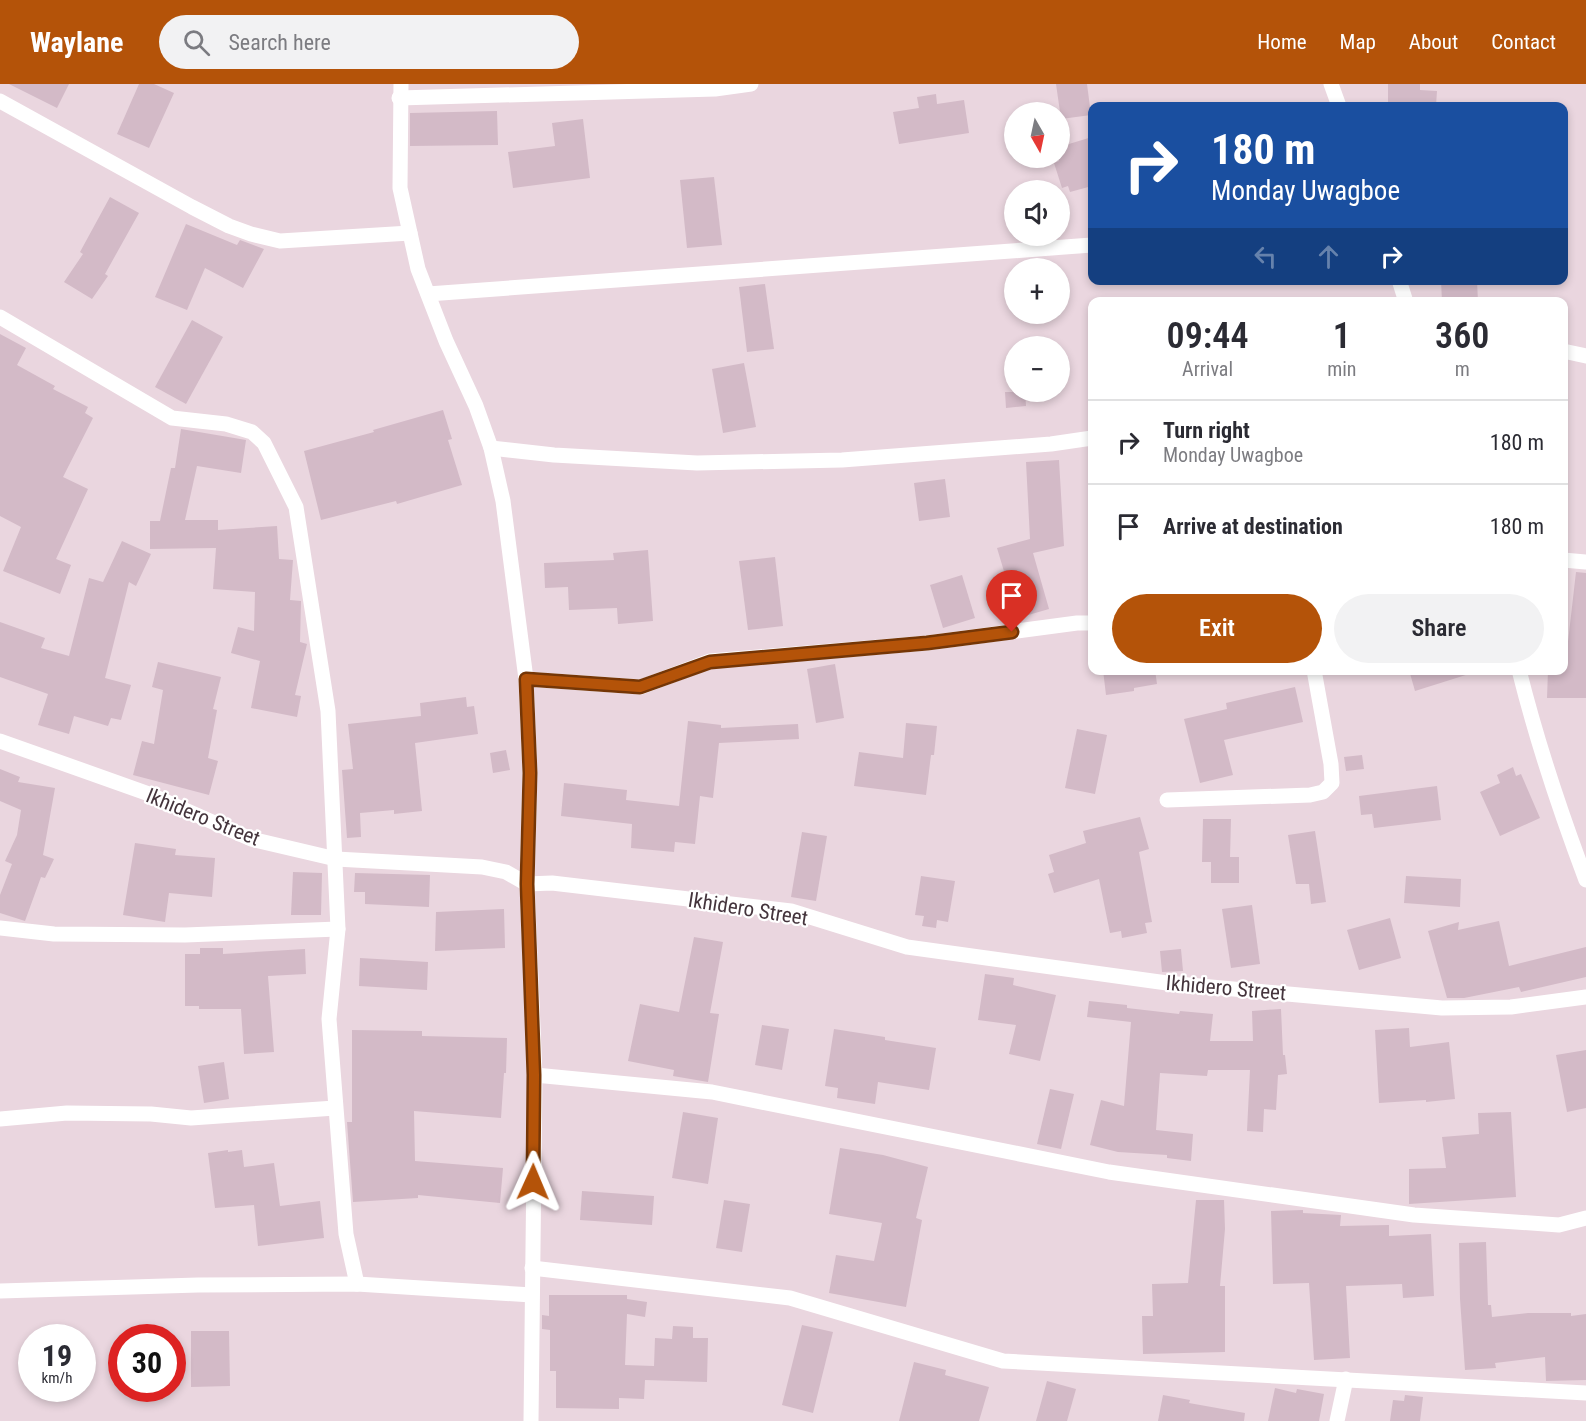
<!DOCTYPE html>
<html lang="en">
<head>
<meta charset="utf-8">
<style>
	body { margin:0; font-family:"Roboto Condensed",sans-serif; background:#f2f2f3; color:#2b2b33; height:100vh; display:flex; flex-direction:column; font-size:22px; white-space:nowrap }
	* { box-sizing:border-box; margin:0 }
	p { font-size:20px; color:#7c7c81 }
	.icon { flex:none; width:33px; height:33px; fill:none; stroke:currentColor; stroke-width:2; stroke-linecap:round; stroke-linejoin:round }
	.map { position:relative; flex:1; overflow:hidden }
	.details { position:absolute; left:1088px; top:213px; width:480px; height:378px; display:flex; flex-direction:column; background:#fff; border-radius:12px; box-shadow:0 3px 9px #0003 }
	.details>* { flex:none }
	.hud { position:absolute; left:1088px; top:18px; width:480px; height:183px; border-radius:12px; box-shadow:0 3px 9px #0003; background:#1a4fa0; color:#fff; overflow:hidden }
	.needle { width:39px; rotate:171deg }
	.fabs { position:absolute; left:1004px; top:18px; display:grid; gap:12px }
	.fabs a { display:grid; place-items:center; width:66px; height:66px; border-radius:50%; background:#fff; box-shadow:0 3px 9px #0003; font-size:30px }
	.speed { position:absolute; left:18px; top:1240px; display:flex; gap:12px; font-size:30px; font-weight:700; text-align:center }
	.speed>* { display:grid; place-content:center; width:78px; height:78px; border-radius:50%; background:#fff; box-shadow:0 3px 9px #0003; line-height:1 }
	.speed small { font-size:15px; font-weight:400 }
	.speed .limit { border:9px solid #d22; background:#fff; color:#111 }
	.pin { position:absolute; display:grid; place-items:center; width:51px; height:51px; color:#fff; margin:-62px -26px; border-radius:50% 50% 50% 0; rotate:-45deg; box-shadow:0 0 6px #0007 }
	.pin .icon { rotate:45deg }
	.me { position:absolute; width:66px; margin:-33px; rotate:1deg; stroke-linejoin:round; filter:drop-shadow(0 0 4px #0008) }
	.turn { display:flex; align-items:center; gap:21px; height:126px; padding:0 24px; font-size:27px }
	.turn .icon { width:78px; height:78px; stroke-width:2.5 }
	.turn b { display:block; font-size:42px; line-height:51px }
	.lanes { display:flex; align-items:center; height:57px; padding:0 24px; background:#0003; justify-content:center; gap:30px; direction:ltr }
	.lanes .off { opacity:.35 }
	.eta { display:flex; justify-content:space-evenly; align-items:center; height:102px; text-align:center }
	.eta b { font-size:36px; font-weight:600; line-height:42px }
	.button { display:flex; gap:12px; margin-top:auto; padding:12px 24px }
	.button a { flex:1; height:69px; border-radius:36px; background:#b45309; color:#fff; font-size:24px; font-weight:600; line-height:69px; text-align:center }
	.button a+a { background:#f2f2f3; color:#2b2b33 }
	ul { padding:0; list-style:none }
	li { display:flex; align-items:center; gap:18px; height:84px; padding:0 24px; border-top:2px solid #e1e1e2 }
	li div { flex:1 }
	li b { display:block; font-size:22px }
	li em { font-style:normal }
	header { display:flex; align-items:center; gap:36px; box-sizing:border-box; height:84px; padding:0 30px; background:#b45309; color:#fff }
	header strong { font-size:28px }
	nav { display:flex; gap:33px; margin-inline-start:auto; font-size:21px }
	.search { width:420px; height:54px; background:#f2f2f3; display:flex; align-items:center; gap:15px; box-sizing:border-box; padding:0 21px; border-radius:33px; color:#7c7c81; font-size:22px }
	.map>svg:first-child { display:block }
	.residential { fill:#ead6df; fill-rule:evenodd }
	.building { fill:#d3bac7 }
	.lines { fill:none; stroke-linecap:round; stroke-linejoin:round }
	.street { stroke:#fff; stroke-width:15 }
	.route-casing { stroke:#753606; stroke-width:15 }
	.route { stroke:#b45309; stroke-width:10 }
	.labels { text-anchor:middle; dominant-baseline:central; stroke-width:4.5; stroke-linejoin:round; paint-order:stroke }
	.street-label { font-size:21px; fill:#44343c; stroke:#fff }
</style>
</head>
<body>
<header>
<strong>Waylane</strong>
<div class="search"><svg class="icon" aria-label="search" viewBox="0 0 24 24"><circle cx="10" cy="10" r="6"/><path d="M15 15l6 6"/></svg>Search here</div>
<nav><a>Home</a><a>Map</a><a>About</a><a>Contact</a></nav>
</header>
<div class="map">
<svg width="1586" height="1337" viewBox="0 0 1586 1337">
	<rect width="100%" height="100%" fill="#f2e4ea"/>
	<path class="residential" d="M0 0H1586V1337H0ZM1092 22H1563V196H1092ZM1014 28H1059V74H1014ZM1014 106H1059V152H1014ZM1014 184H1059V230H1014ZM1092 218H1563V586H1092ZM1014 262H1059V308H1014ZM32 1254H82V1305H32ZM122 1254H172V1305H122Z"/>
	<g class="building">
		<polygon points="9,0 69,0 57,24"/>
		<polygon points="139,0 154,0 174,9 149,64 117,50"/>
		<polygon points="1056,0 1087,0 1091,31 1061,35"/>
		<polygon points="1388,0 1420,0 1420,6 1437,7 1436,22 1388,22"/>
		<polygon points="936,10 937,20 964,16 969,49 899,60 893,28 919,24 917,13"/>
		<polygon points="497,27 498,61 410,62 410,29"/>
		<polygon points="583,35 590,94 513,104 508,68 555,62 552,39"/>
		<polygon points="1092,53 1092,102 1070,108 1068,102 1062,104 1054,79 1059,77 1059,63"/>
		<polygon points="714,93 722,161 687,164 680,96"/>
		<polygon points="110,113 139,129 105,190 108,192 92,215 64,198 83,170 80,168"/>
		<polygon points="186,140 237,161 240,156 264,165 243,204 205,184 187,226 155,213"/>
		<polygon points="1441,196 1477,196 1478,218 1442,218"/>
		<polygon points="765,200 774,265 747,268 739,203"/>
		<polygon points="192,236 223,253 186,320 155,303"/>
		<polygon points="0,250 26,264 17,281 55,302 53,305 88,323 85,329 93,334 63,393 88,405 56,475 71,481 60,510 3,487 21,443 0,432"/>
		<polygon points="744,279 756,343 723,349 712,285"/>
		<polygon points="1005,308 1025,308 1026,322 1006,324"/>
		<polygon points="443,326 452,355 448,356 462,401 397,420 396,417 321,436 304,367 374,348 373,346"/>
		<polygon points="181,345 246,356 241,389 197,382 185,436 218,436 218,446 277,442 279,475 293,476 290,516 301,517 300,558 307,560 295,611 301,612 297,633 251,624 260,577 231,569 238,543 254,547 255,508 213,505 216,464 150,465 150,437 160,437 171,384 175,384"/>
		<polygon points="1059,376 1064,462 1033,469 1049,525 1018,534 997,464 1030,455 1026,378"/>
		<polygon points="945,395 950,433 919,437 914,399"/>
		<polygon points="122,457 151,470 136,502 129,498 105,594 131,601 121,636 111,634 108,642 74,632 69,650 38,641 48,610 0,593 0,538 45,554 41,564 69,572 89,494 103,498"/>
		<polygon points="648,466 653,537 618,540 617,524 569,526 568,503 545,504 544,479 614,476 613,469"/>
		<polygon points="775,473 783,542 748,546 739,477"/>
		<polygon points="1576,488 1586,489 1586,614 1547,614 1548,586 1563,586 1563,584 1565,584"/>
		<polygon points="962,491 975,534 943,544 930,501"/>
		<polygon points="158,578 221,593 213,625 217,626 208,674 218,677 209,711 133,691 142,657 154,660 163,606 152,603"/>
		<polygon points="835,580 844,634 816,639 807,585"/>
		<polygon points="1103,586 1155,586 1157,600 1134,604 1134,607 1106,611"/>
		<polygon points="1409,586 1469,586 1469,590 1415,607"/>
		<polygon points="1295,603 1303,638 1224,656 1233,691 1200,699 1184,635 1227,625 1226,619"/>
		<polygon points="466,613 467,623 474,622 478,650 415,659 422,727 394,730 394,726 360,729 361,753 347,754 342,686 353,685 348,640 421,632 420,619"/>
		<polygon points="688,637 721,641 721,644 798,640 799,655 719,659 713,714 700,712 695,760 675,758 674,768 631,764 632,740 561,732 564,699 627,706 626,716 679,722"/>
		<polygon points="906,639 937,642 934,671 931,671 926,711 854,702 859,668 903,674"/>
		<polygon points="1077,645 1107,651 1095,710 1065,704"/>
		<polygon points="506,666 510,686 493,689 490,669"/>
		<polygon points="1362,671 1364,685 1346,687 1344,673"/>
		<polygon points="1513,683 1516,692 1521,690 1540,734 1500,752 1480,708 1500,699 1497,691"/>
		<polygon points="0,685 20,693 18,698 55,704 43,771 54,775 45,794 41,793 25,837 0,829 0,811 12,780 5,777 17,751 21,726 0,717"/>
		<polygon points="1437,702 1441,736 1374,744 1372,730 1361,731 1359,712"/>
		<polygon points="1140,733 1149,765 1139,768 1152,838 1145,839 1147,849 1122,854 1121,847 1110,849 1099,795 1054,809 1048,790 1054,788 1049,771 1086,759 1083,747"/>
		<polygon points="1203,735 1231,735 1230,773 1239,773 1239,799 1211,799 1211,778 1202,778"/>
		<polygon points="1315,747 1326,818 1311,820 1309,800 1296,800 1288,751"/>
		<polygon points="802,748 827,752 816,817 791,813"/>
		<polygon points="135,759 176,765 175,771 215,774 212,813 169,809 165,838 123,831"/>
		<polygon points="293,788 322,789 321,831 291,831"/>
		<polygon points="355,789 430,791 429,823 365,820 365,808 354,808"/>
		<polygon points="921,792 955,797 948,838 937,836 936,844 922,842 924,832 915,831"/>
		<polygon points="1406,792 1461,795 1460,823 1404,819"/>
		<polygon points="1252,821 1260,880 1231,884 1222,825"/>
		<polygon points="504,825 505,864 435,867 436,828"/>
		<polygon points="1390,834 1401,874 1359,886 1347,846"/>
		<polygon points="1499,837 1509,882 1586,863 1586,893 1521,908 1519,903 1464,914 1447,914 1428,847 1459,838 1458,846"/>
		<polygon points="694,853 723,858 710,929 719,930 708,998 673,992 674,986 628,977 640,920 679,928"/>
		<polygon points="200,864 223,864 223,870 305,865 306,890 268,892 274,968 244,970 241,925 199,925 199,922 185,922 185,870 200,870"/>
		<polygon points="1181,865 1183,887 1162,888 1160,867"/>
		<polygon points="360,874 428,878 427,906 359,902"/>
		<polygon points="985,890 1014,894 1013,901 1056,911 1040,977 1009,970 1016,941 978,936"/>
		<polygon points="1089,917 1127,921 1127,924 1179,930 1180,927 1213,930 1210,957 1253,957 1252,927 1281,925 1283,971 1285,971 1287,990 1278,991 1276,1026 1264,1025 1263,1048 1247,1047 1250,986 1208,986 1207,992 1160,989 1156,1046 1193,1050 1191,1077 1167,1074 1167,1071 1118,1068 1090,1061 1101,1016 1124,1022 1131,938 1087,933"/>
		<polygon points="762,941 789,945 782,986 755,981"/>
		<polygon points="1409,944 1410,963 1449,958 1455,1015 1426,1018 1426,1016 1379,1019 1375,946"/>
		<polygon points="834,945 885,953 885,956 936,964 929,1006 878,998 875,1020 837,1014 838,1004 825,1002"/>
		<polygon points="352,946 422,947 422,952 507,954 506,989 504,989 501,1034 414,1027 415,1077 503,1084 500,1119 418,1111 418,1114 353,1118 347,1038 352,1038"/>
		<polygon points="1586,966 1586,1024 1567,1028 1556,971"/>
		<polygon points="224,978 229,1015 204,1019 198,982"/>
		<polygon points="1050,1005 1074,1010 1061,1065 1037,1060"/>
		<polygon points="683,1028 718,1034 708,1100 672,1094"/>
		<polygon points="1511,1028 1516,1113 1409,1120 1409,1085 1446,1084 1442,1053 1479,1050 1478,1029"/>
		<polygon points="840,1064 883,1071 928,1083 916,1134 922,1136 906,1223 829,1209 836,1171 874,1177 882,1139 829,1130"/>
		<polygon points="228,1066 228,1068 242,1066 244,1083 274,1079 280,1122 320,1117 324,1154 258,1162 254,1121 215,1124 208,1069"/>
		<polygon points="582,1107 654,1112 652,1141 580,1136"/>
		<polygon points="724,1116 750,1120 742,1168 716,1164"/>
		<polygon points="1196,1116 1224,1116 1225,1145 1220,1202 1225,1202 1225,1268 1143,1270 1142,1232 1153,1232 1152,1200 1188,1199"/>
		<polygon points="1303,1126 1303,1129 1341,1131 1340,1142 1389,1141 1389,1152 1431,1150 1434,1212 1403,1214 1402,1200 1346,1202 1350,1274 1314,1276 1309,1199 1273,1200 1271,1127"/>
		<polygon points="1486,1158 1488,1221 1491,1221 1492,1233 1528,1229 1571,1229 1571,1232 1586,1230 1586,1296 1546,1297 1545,1273 1495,1279 1496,1284 1465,1286 1460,1215 1459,1159"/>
		<polygon points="549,1211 627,1211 627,1215 647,1218 645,1233 627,1230 625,1281 654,1282 655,1254 672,1255 673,1242 693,1243 693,1254 708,1254 707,1298 645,1296 644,1315 619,1314 619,1325 556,1324 556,1287 550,1287 550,1246 542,1245 542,1231 549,1232"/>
		<polygon points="802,1241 833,1248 813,1329 782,1321"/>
		<polygon points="191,1247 229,1247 230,1302 191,1303"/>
		<polygon points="914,1278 946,1286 945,1291 989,1303 979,1337 899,1337"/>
		<polygon points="1047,1297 1076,1305 1067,1337 1036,1337"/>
		<polygon points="1275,1304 1296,1309 1297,1305 1324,1310 1319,1337 1268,1337"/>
		<polygon points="1163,1311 1190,1316 1189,1319 1245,1329 1244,1337 1158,1337"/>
		<polygon points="1405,1311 1423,1313 1420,1337 1390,1337 1393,1316 1404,1317"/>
	</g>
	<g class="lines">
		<g class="street">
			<polyline points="401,0 400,104 418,185 446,257 476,322 491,364 503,417 526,595 530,689 527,800 535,991 531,1337"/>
			<polyline points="1331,0 1339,22"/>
			<polyline points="399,14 715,5 751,0"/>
			<polyline points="0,17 192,123 229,142 251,150 280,157 410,149"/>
			<polyline points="1399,196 1406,218"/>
			<polyline points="428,210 1092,161"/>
			<polyline points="0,233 172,334 226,340 252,348 264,359 296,423 328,627 338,845 329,935 346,1150 357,1200"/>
			<polyline points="1563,267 1586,272"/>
			<polyline points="491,364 554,371 697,379 842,376 1051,360 1092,354"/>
			<polyline points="1563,476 1586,478"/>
			<path d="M1519 586C1537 658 1560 727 1586 796"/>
			<polyline points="526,595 641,603 710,577 927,559 1077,539 1092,539"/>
			<polyline points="0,657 149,710 251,755 336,775 482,783 506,788 527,800 552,799 791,827 907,863 1167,899 1442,924 1511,923 1586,913"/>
			<polyline points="1167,716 1310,711 1323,708 1332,699 1331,680 1314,586"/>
			<polyline points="0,844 54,850 185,851 338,845"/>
			<polyline points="535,991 712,1008 1109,1088 1414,1131 1559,1141 1586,1134"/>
			<polyline points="0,1035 67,1029 151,1030 191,1034 335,1024"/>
			<polyline points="532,1184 790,1214 1003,1277 1586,1309"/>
			<polyline points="0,1207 198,1201 357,1200 532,1211"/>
			<polyline points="1337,1337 1346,1295"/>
		</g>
	</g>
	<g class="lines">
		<g class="route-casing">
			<polyline id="route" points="533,1098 534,991 527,800 530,689 526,595 640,603 710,578 927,559 1012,548"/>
		</g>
		<use href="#route" class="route"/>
	</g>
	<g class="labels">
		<g class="street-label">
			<text transform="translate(203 733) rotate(22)">Ikhidero Street</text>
			<text transform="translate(748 825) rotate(9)">Ikhidero Street</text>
			<text transform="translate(1226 904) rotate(5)">Ikhidero Street</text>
		</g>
	</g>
</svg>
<div class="fabs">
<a><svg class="needle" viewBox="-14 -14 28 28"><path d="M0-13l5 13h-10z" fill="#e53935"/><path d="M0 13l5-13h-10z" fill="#7c7c81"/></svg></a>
<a><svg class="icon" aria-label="sound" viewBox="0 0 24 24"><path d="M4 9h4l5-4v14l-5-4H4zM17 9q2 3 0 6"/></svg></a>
<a>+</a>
<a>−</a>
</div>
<div class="speed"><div>19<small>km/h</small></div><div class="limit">30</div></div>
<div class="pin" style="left:1012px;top:548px;background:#d93025"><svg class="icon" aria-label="arrive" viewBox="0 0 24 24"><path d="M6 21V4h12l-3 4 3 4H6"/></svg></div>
<svg class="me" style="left:533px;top:1098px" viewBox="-20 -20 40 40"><path d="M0-17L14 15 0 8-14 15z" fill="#b45309" stroke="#fff" stroke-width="4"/></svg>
<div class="hud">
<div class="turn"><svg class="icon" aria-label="right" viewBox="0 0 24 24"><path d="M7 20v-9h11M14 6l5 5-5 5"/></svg><div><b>180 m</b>Monday Uwagboe</div></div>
<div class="lanes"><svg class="icon off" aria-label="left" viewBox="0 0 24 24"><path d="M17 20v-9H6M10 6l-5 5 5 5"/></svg><svg class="icon off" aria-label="ahead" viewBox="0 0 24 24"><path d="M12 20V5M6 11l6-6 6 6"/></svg><svg class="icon" aria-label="right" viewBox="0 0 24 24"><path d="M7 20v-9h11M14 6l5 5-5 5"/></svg></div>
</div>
<section class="details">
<div class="eta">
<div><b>09:44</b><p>Arrival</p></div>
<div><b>1</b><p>min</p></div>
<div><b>360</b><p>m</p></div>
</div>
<ul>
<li><svg class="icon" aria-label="right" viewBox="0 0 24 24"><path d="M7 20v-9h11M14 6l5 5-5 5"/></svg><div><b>Turn right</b><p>Monday Uwagboe</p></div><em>180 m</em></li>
<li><svg class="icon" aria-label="arrive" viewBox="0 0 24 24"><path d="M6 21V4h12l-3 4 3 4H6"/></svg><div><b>Arrive at destination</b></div><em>180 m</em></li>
</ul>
<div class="button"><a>Exit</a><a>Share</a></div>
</section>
</div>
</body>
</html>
